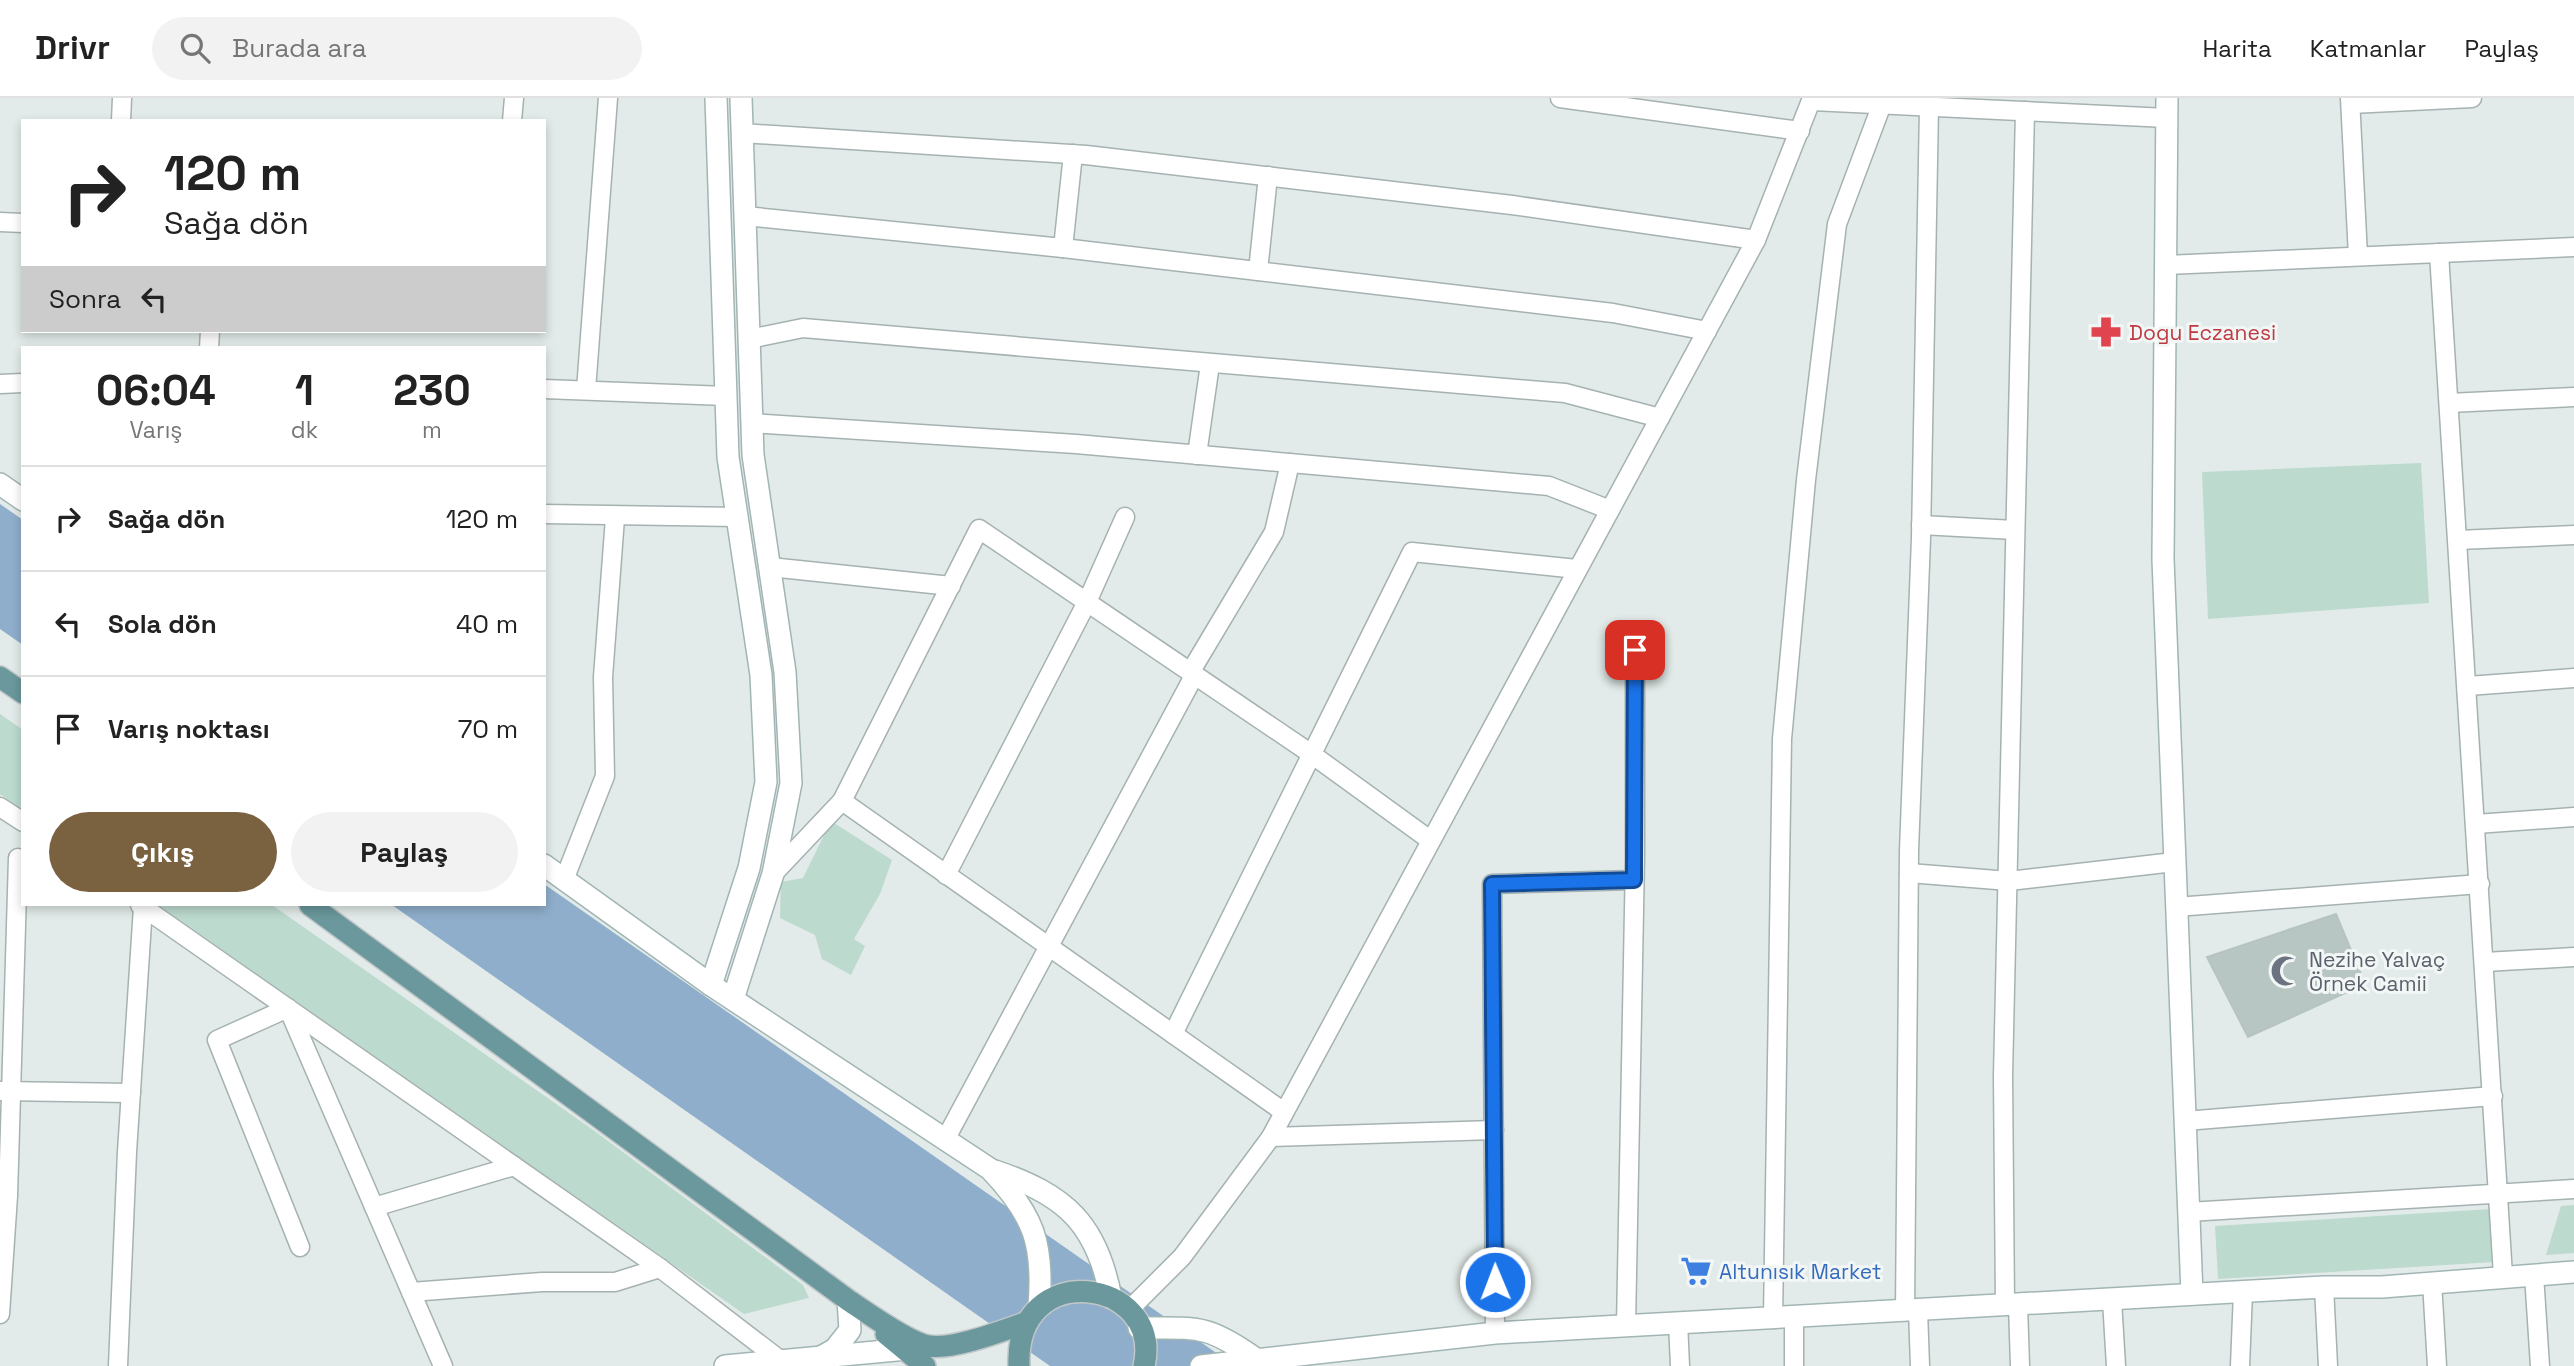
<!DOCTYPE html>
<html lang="tr">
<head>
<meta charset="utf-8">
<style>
	body { margin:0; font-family:"Space Grotesk",sans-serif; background:#f2f2f2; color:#222; height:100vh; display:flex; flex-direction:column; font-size:26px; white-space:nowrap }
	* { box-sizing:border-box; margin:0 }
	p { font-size:23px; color:#767676 }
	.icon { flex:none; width:38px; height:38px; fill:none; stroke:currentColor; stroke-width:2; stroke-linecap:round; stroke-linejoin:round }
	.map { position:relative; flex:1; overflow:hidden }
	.side { position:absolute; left:21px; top:248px; width:525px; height:560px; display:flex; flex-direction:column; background:#fff; border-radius:0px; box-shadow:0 4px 10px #0003 }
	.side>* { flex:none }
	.banner { position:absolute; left:21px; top:21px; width:525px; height:214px; border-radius:0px; box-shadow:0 4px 10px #0003; background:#fff; color:#222; overflow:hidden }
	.pin { position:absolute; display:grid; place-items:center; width:60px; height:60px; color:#fff; margin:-30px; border-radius:14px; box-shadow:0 4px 10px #0006 }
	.me { position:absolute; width:77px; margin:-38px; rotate:359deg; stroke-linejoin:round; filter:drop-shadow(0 0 5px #0008) }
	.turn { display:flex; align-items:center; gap:24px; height:147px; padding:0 28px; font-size:32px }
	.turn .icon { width:91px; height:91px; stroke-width:2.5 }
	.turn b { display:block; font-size:49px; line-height:60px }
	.then { display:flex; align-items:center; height:66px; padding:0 28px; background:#0003; gap:14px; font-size:26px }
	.eta { display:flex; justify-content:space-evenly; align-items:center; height:119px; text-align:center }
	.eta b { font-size:42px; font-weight:800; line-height:49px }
	.action { display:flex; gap:14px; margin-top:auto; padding:14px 28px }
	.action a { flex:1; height:80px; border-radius:42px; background:#7a6140; color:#fff; font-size:28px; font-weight:800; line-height:80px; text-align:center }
	.action a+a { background:#f2f2f2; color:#222 }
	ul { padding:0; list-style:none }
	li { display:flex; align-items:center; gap:21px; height:105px; padding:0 28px; border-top:2px solid #e0e0e0 }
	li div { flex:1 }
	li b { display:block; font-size:26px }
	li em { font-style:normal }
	header { display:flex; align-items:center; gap:42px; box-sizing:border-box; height:98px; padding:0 35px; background:#fff; border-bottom:2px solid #e0e0e0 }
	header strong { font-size:33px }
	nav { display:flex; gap:38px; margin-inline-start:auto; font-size:24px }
	.search { width:490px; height:63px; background:#f2f2f2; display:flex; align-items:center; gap:18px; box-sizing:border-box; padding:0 24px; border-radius:38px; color:#767676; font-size:26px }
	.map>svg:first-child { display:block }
	.green { fill:#bcdace }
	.water { fill:#8faecb }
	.building { fill:#b7c5c3; stroke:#b5c3c2; stroke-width:2 }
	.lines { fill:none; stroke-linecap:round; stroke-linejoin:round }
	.street-casing { stroke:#a5b2b1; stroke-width:21 }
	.secondary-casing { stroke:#a1b5b4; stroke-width:24 }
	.primary-casing { stroke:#c1c7c8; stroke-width:24 }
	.street { stroke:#fff; stroke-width:18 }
	.secondary { stroke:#fff; stroke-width:21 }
	.primary { stroke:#6a989c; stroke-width:21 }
	.route-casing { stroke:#114b97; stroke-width:18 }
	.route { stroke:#1a73e8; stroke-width:12 }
	.labels { text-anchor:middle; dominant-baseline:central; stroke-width:6; stroke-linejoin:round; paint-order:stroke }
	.health-label { font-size:21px; fill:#be3a42; stroke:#f2f7f6; text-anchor:start }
	.worship-label { font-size:21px; fill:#5b616d; stroke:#f2f7f6; text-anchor:start }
	.shop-label { font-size:21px; fill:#366cbe; stroke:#f2f7f6; text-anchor:start }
</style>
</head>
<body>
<header>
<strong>Drivr</strong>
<div class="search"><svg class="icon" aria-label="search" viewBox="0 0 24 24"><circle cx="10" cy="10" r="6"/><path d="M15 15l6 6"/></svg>Burada ara</div>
<nav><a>Harita</a><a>Katmanlar</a><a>Paylaş</a></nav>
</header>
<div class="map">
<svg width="2574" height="1268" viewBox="0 0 2574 1268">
	<rect width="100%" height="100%" fill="#e2ebe9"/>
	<g class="green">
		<polygon points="2421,365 2429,505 2208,521 2202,374"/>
		<polygon points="0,616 23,632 23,712 0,696"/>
		<polygon points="831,723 892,762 880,796 854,841 865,848 851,877 822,861 815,837 780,820 781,784 803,780"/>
		<polygon points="158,807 272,807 589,1029 803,1187 809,1200 744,1216"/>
		<polygon points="2574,1107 2574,1155 2546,1157 2561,1108"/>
		<polygon points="2491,1111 2494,1164 2218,1181 2215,1128"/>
	</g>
	<g class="water">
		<polygon points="0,406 23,422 23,547 0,531"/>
		<polygon points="544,786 1235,1268 1050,1268 392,807 544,807"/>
	</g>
	<polygon class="building" points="2336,816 2365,886 2248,939 2207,859"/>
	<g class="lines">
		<g class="street-casing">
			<g id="street">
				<polyline points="1560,0 1800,33"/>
				<polyline points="2350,0 2358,158"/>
				<polyline points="1812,3 2167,20"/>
				<polyline points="2351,6 2472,0"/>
				<polyline points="121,23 122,0"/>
				<polyline points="512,23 514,0"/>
				<polyline points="742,35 1086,57 1512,107 1756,142"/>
				<polyline points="745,118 1063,150 1613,215 1707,233"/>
				<polyline points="0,124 23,125"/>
				<polyline points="1063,150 1073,56"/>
				<polyline points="2439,155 2503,1178"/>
				<polyline points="2166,167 2574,149"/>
				<polyline points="1258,173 1268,78"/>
				<polyline points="749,241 803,230 1565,295 1660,320"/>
				<polyline points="209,250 210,233"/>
				<polyline points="0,286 23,285"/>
				<polyline points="544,291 726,298"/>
				<polyline points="586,292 608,0"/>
				<polyline points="2449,305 2574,299"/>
				<polyline points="752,325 1076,346 1549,388 1610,412"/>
				<polyline points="1197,357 1210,266"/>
				<polyline points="544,416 737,419"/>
				<polyline points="1921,427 2015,432"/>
				<polyline points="2458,442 2574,437"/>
				<polyline points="770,469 951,488"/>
				<polyline points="1191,573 1274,434 1290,365"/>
				<polyline points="2468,588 2574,580"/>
				<polyline points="842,703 1284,1014"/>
				<polyline points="0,709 23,724"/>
				<polyline points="2476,726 2574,719"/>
				<polyline points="1909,775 2009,783 2174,764"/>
				<polyline points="773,776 842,703 979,431 1310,655 1430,742"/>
				<polyline points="946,777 1087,504 1125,419"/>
				<polyline points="564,782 605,678 603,579 615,420"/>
				<polyline points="140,807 660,1170 780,1262"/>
				<polyline points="2176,809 2480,786"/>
				<polyline points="2485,864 2574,859"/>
				<polyline points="1173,936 1412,454 1577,471"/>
				<polyline points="1,993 131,995"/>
				<polyline points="2185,1023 2493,998"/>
				<polyline points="1271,1039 1494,1032"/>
				<polyline points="945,1042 1195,576"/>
				<polyline points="374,1109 514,1068"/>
				<polyline points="2188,1114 2574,1091"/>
				<polyline points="300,1149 217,942 288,910 443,1268"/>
				<polyline points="2534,1177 2540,1268"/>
				<polyline points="2432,1184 2437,1268"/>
				<polyline points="2324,1189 2328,1268"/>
				<polyline points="411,1194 542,1184 615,1184 660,1170"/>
				<polyline points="2112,1202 2116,1268"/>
				<polyline points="2005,1207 2003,978 2025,13"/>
				<polyline points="2018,1207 2020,1268"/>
				<polyline points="1918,1212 1920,1268"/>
				<polyline points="1128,1213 1182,1159 1271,1039 1756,142 1812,0"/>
				<polyline points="1905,1213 1909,753 1921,440 1929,9"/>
				<polyline points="0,1216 8,1098 18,760"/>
				<polyline points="1773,1221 1782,641 1806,382 1837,126 1882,6"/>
				<polyline points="1678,1224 1680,1268"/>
				<polyline points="1626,1228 1635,760 1635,552"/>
				<polyline points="1495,1235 1492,786 1634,782"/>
				<polyline points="118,1268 127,1054 143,809"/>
				<polyline points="1794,1268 1794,1219"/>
				<polyline points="2240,1268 2243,1194"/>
			</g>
		</g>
		<g class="secondary-casing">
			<g id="secondary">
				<polyline points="2167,0 2163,461 2192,1196"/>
				<polyline points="0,386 23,402"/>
				<path d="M544 767 711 887 990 1071C1034 1117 1044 1146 1039 1208"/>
				<polyline points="711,887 749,770 766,684 761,577 728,359 716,0"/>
				<polyline points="733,901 773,776 791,685 785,574 753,357 741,0"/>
				<path d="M995 1073C1066 1097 1097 1126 1111 1200"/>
				<path d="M1139 1230C1198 1230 1207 1226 1256 1261"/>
				<polyline points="821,1259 835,1251 850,1232 848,1202"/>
				<polyline points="725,1268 918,1250"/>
				<polyline points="1201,1268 1495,1235 2324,1189 2382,1189 2574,1174"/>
			</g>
		</g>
		<g class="primary-casing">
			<g id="primary">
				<polyline points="0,579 23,595"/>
				<path d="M310 807 848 1202C866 1214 909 1245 929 1248 953 1252 1002 1233 1025 1225"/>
				<polyline points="886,1236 925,1268"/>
				<path d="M1019 1268C1014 1158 1164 1180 1144 1268"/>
			</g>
		</g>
		<use href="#street" class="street"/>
		<use href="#secondary" class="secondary"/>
		<use href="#primary" class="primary"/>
	</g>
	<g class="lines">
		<g class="route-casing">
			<polyline id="route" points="1495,1184 1492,786 1634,782 1635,552"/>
		</g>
		<use href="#route" class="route"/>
	</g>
	<defs>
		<g id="pharmacy-bare" transform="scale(2.415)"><path d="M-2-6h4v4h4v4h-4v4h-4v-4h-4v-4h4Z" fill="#e0444e" stroke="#f2f7f6" stroke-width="2.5" paint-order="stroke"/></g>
		<g id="mosque-bare" transform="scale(2.415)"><path d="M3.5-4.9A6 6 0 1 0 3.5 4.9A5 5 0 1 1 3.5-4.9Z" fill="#6b7280" stroke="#f2f7f6" stroke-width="2.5" paint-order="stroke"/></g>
		<g id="supermarket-bare" transform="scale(2.415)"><path d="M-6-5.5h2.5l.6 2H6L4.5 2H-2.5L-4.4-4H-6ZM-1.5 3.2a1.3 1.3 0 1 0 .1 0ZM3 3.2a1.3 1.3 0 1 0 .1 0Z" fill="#3f7fe0" stroke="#f2f7f6" stroke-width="2.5" paint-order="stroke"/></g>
	</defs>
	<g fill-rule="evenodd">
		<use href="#pharmacy-bare" x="2106" y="234"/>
		<use href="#mosque-bare" x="2286" y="873"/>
		<use href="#supermarket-bare" x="1696" y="1173"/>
	</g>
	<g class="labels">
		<g class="health-label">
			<text x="2129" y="234">Dogu Eczanesi</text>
		</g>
		<g class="worship-label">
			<text x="2309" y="861">Nezihe Yalvaç<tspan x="2309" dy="24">Örnek Camii</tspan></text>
		</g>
		<g class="shop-label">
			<text x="1719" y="1173">Altunısık Market</text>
		</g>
	</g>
</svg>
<div class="pin" style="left:1635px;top:552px;background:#d93025"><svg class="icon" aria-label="arrive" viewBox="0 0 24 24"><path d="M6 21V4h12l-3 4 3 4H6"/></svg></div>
<svg class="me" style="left:1495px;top:1184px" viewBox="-20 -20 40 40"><circle r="17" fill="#1a73e8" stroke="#fff" stroke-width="3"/><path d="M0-11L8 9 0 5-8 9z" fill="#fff"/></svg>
<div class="banner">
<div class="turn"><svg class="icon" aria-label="right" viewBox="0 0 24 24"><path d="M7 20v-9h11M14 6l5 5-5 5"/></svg><div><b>120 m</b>Sağa dön</div></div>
<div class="then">Sonra<svg class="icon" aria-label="left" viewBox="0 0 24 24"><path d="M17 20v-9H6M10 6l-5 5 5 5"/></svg></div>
</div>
<section class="side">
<div class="eta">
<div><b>06:04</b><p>Varış</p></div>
<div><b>1</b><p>dk</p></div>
<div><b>230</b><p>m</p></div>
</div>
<ul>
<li><svg class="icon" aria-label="right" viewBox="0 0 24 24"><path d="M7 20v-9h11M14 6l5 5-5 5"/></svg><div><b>Sağa dön</b></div><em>120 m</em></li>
<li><svg class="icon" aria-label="left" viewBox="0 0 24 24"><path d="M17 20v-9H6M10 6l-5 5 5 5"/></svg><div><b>Sola dön</b></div><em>40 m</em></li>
<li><svg class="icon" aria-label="arrive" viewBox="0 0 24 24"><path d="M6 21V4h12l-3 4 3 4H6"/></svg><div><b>Varış noktası</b></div><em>70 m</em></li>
</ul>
<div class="action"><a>Çıkış</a><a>Paylaş</a></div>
</section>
</div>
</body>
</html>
